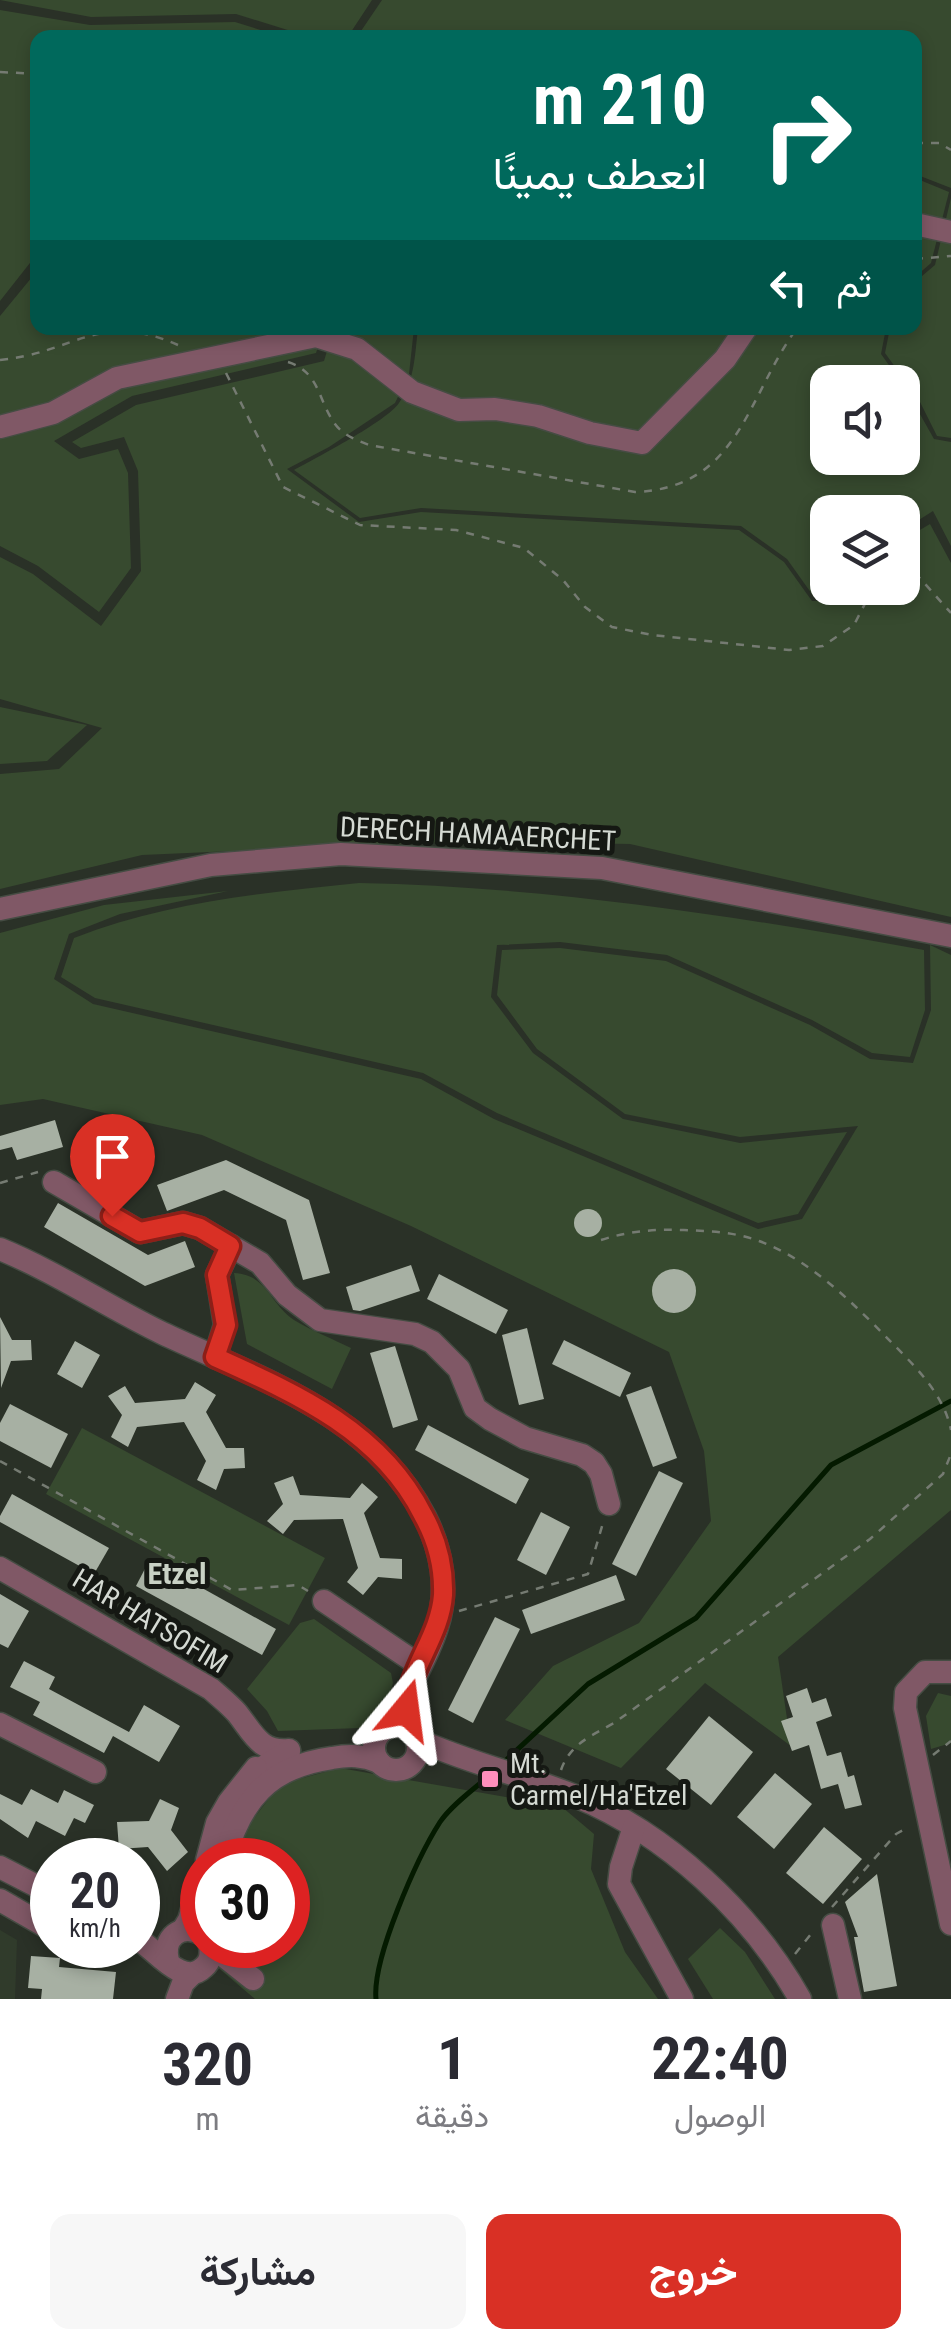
<!DOCTYPE html>
<html lang="ar">
<head>
<meta charset="utf-8">
<style>
	body { margin:0; font-family:"Roboto Condensed",Vazirmatn,sans-serif; background:#f7f7f7; color:#2b2b33; direction:rtl; height:100vh; display:flex; flex-direction:column; font-size:38px; white-space:nowrap }
	* { box-sizing:border-box; margin:0 }
	p { font-size:32px; color:#7c7c81 }
	.icon { flex:none; width:55px; height:55px; fill:none; stroke:currentColor; stroke-width:2; stroke-linecap:round; stroke-linejoin:round }
	.map { position:relative; height:1999px; overflow:hidden; direction:ltr }
	.panel { display:flex; flex-direction:column; background:#fff; flex:1 }
	.panel>* { flex:none }
	.top-card { position:absolute; left:30px; top:30px; width:892px; height:305px; border-radius:20px; box-shadow:0 5px 15px #0003; direction:rtl; background:#00695c; color:#fff; overflow:hidden }
	.controls { position:absolute; left:810px; top:365px; display:grid; gap:20px }
	.controls a { display:grid; place-items:center; width:110px; height:110px; border-radius:20px; background:#fff; box-shadow:0 5px 15px #0003; font-size:50px }
	.speed { position:absolute; left:30px; top:1838px; display:flex; gap:20px; font-size:50px; font-weight:700; text-align:center }
	.speed>* { display:grid; place-content:center; width:130px; height:130px; border-radius:50%; background:#fff; box-shadow:0 5px 15px #0003; line-height:1 }
	.speed small { font-size:25px; font-weight:400 }
	.speed .limit { border:15px solid #d22; background:#fff; color:#111 }
	.pin { position:absolute; display:grid; place-items:center; width:85px; height:85px; color:#fff; margin:-102px -42px; border-radius:50% 50% 50% 0; rotate:-45deg; box-shadow:0 0 10px #0007 }
	.pin .icon { rotate:45deg }
	.me { position:absolute; width:110px; margin:-55px; rotate:16deg; stroke-linejoin:round; filter:drop-shadow(0 0 8px #0008) }
	.turn { display:flex; align-items:center; gap:35px; height:210px; padding:0 50px; font-size:45px }
	.turn .icon { width:130px; height:130px; stroke-width:2.5 }
	.turn b { display:block; font-size:70px; line-height:85px }
	.then { display:flex; align-items:center; height:95px; padding:0 50px; background:#0003; gap:20px; font-size:38px }
	.eta { display:flex; justify-content:space-evenly; align-items:center; height:170px; text-align:center }
	.eta b { font-size:60px; font-weight:700; line-height:70px }
	.primary-button { display:flex; gap:20px; margin-top:auto; padding:20px 50px }
	.primary-button a { flex:1; height:115px; border-radius:20px; background:#d93025; color:#fff; font-size:40px; font-weight:700; line-height:115px; text-align:center }
	.primary-button a+a { background:#f7f7f7; color:#2b2b33 }
	.map>svg:first-child { display:block }
	.built { fill:#303b2b }
	.green { fill:#374a2f }
	.lines { fill:none; stroke-linecap:round; stroke-linejoin:round }
	.stream { stroke:#041a00; stroke-width:5 }
	.building { fill:#a7b0a3 }
	.minor-casing { stroke:#454c43; stroke-width:25 }
	.path { stroke:#757b72; stroke-width:2.5; stroke-dasharray:8 8; stroke-linecap:butt }
	.minor { stroke:#805866; stroke-width:22 }
	.route-casing { stroke:#8d1f18; stroke-width:25 }
	.route { stroke:#d93025; stroke-width:18 }
	.poi-dot { fill:#fe8ebb; stroke:#151813; stroke-width:4 }
	.labels { text-anchor:middle; dominant-baseline:central; stroke-width:10; stroke-linejoin:round; paint-order:stroke }
	.street-label { font-size:28px; fill:#d5dad3; stroke:#151813 }
	.poi-label { font-size:28px; fill:#d5dad3; stroke:#151813; text-anchor:start }
	.neighbourhood-label { font-size:30px; font-weight:bold; fill:#c9d2c5; stroke:#151813 }
</style>
</head>
<body>
<div class="map">
<svg width="951" height="1999" viewBox="0 0 951 1999">
	<rect width="100%" height="100%" fill="#2a3127"/>
	<polygon class="built" points="0,1930 17,1940 15,1999 0,1999"/>
	<g class="green">
		<polygon points="0,0 372,0 347,38 310,37 236,14 91,17"/>
		<polygon points="382,0 951,0 951,188 915,174 915,38 357,37"/>
		<polygon points="0,10 90,25 235,22 283,37 38,38 37,254 0,301"/>
		<polygon points="915,178 949,192 931,263 915,277"/>
		<polygon points="951,198 951,438 937,436 919,400 885,353 890,328 915,328 915,282 935,265"/>
		<polygon points="37,271 38,328 324,328 316,353 132,396 54,441 79,459 118,449 128,473 131,568 99,612 38,566 0,546 0,316"/>
		<polygon points="334,328 414,328 409,374 395,403 329,447 287,469 359,522 421,512 739,530 784,562 812,601 858,600 867,588 902,588 903,540 930,524 951,563 951,917 630,844 466,841 142,855 0,889 0,774 59,769 102,728 0,699 0,557 33,574 101,626 141,571 138,471 124,437 81,448 72,442 136,405 324,361"/>
		<path d="M418 328H886L881 354 901 382H828V458H902L903 384 934 439 951 442V546L933 511 903 530 902 512H828V588H860L856 596 814 597 787 559 741 526 421 508 360 518 294 470C316 458 387 421 399 403 415 381 415 353 418 328Z"/>
		<polygon points="0,707 87,725 47,761 0,764"/>
		<path d="M359 883C550 887 736 916 924 950L925 1010 910 1057 872 1053 812 1020 667 955 560 942 497 945 491 997 533 1053 623 1119 740 1143 847 1132 798 1214 758 1223 497 1113 423 1073 95 998 61 977 74 938C166 902 261 893 359 883Z"/>
		<polygon points="228,891 120,914 69,934 54,979 93,1004 421,1079 494,1119 758,1229 802,1219 858,1126 740,1137 625,1114 537,1049 497,995 502,950 560,948 666,961 810,1025 870,1059 913,1063 931,1010 930,945 951,955 951,1510 778,1657 791,1746 705,1683 621,1768 505,1720 553,1666 639,1623 711,1521 704,1451 669,1352 411,1226 202,1135 43,1099 0,1105 0,933 104,905"/>
		<path d="M234 1273C268 1275 269 1303 294 1320 312 1331 333 1339 351 1348L332 1389 247 1344Z"/>
		<polygon points="82,1428 325,1558 289,1625 46,1494"/>
		<polygon points="314,1619 391,1673 393,1683 385,1709 375,1722 360,1728 278,1731 267,1711 247,1689 300,1623"/>
		<polygon points="938,1693 951,1696 951,1743 931,1749 926,1716"/>
		<polygon points="340,1768 562,1807 594,1834 591,1869 625,1952 658,1999 255,1999 209,1960 213,1945 288,1945 288,1860 238,1860 247,1827 280,1784"/>
		<polygon points="720,1928 745,1952 775,1999 713,1999 688,1959"/>
	</g>
	<g class="lines">
		<g class="stream">
			<polyline points="504,1762 588,1684 696,1618 831,1465 951,1401"/>
			<path d="M376 1999C372 1959 417 1858 440 1822 452 1804 476 1788 492 1773"/>
		</g>
	</g>
	<g class="building">
		<polygon points="55,1120 63,1147 17,1160 12,1147 0,1150 0,1136"/>
		<polygon points="84,1129 145,1162 133,1185 72,1152"/>
		<polygon points="226,1160 309,1200 330,1273 303,1280 286,1220 224,1190 167,1211 157,1185"/>
		<polygon points="58,1203 148,1255 185,1241 195,1267 145,1286 44,1227"/>
		<circle cx="588" cy="1223" r="14"/>
		<polygon points="411,1265 420,1291 360,1311 353,1310 346,1287"/>
		<circle cx="674" cy="1291" r="22"/>
		<polygon points="439,1274 508,1310 496,1334 427,1299"/>
		<polygon points="0,1317 12,1340 31,1340 32,1360 11,1361 1,1388"/>
		<polygon points="527,1328 544,1399 519,1405 502,1335"/>
		<polygon points="564,1340 631,1373 620,1397 552,1364"/>
		<polygon points="75,1341 100,1355 82,1388 57,1374"/>
		<polygon points="395,1346 418,1420 393,1428 370,1353"/>
		<polygon points="195,1382 216,1395 206,1412 226,1448 244,1448 245,1468 224,1469 216,1490 197,1480 206,1461 184,1422 137,1427 128,1447 111,1437 122,1415 108,1396 125,1386 135,1403 185,1399"/>
		<polygon points="651,1386 677,1458 653,1467 626,1395"/>
		<polygon points="10,1404 68,1434 51,1468 0,1441 0,1423"/>
		<polygon points="428,1425 529,1479 516,1504 415,1450"/>
		<polygon points="659,1471 683,1483 636,1576 612,1564"/>
		<polygon points="293,1476 300,1495 350,1498 362,1483 378,1497 364,1513 380,1558 402,1559 402,1579 378,1577 363,1595 347,1582 358,1568 343,1519 294,1520 283,1534 267,1521 283,1504 274,1483"/>
		<polygon points="12,1494 109,1548 94,1574 0,1522 0,1516"/>
		<polygon points="541,1512 570,1527 546,1575 517,1560"/>
		<polygon points="150,1559 276,1629 262,1655 136,1586"/>
		<polygon points="616,1575 625,1600 531,1634 522,1610"/>
		<polygon points="0,1594 29,1611 8,1648 0,1644"/>
		<polygon points="495,1617 520,1629 473,1723 448,1710"/>
		<polygon points="24,1661 55,1677 49,1689 129,1732 144,1705 180,1726 159,1762 113,1736 104,1753 33,1715 40,1702 10,1687"/>
		<polygon points="807,1688 812,1703 826,1698 832,1716 816,1722 827,1756 841,1752 848,1777 854,1775 862,1805 845,1809 838,1784 821,1789 809,1745 792,1751 781,1721 793,1717 786,1696"/>
		<polygon points="709,1716 753,1752 711,1805 666,1769"/>
		<polygon points="775,1773 812,1804 774,1849 737,1817"/>
		<polygon points="31,1789 58,1803 64,1790 94,1805 85,1823 74,1818 65,1836 36,1821 28,1838 0,1819 0,1794 22,1805"/>
		<polygon points="160,1799 179,1808 171,1830 188,1852 167,1871 148,1847 119,1849 117,1822 149,1821"/>
		<polygon points="824,1827 862,1859 823,1904 786,1873"/>
		<polygon points="877,1874 897,1986 864,1992 854,1937 858,1937 845,1902"/>
		<polygon points="31,1956 60,1958 59,1967 116,1972 113,1999 41,1999 42,1989 28,1988"/>
	</g>
	<g class="lines">
		<g class="minor-casing">
			<g id="minor">
				<polyline points="915,224 951,232"/>
				<polyline points="0,427 53,413 117,378 316,336 357,349 412,392 459,410 495,409 538,416 590,433 642,443 725,359 746,328"/>
				<polyline points="0,909 211,865 341,854 602,868 951,936"/>
				<polyline points="54,1182 140,1232 183,1223 200,1228 260,1263 287,1295 320,1320 415,1334 432,1342 459,1369 475,1408 490,1419 525,1438 582,1455 594,1463 601,1474 609,1504"/>
				<path d="M0 1249C56 1272 108 1307 162 1333 260 1379 372 1414 425 1517 442 1551 449 1590 437 1627 428 1656 402 1703 385 1729"/>
				<polyline points="215,1357 225,1325 217,1275 231,1246"/>
				<path d="M0 1568 211 1689C220 1697 229 1704 237 1713 253 1733 260 1753 289 1750"/>
				<polyline points="324,1601 419,1665"/>
				<polyline points="951,1672 925,1672 906,1692 905,1708 951,1924"/>
				<polyline points="0,1724 95,1772"/>
				<circle cx="396" cy="1748" r="22"/>
				<path d="M416 1739C468 1763 523 1775 575 1796 667 1834 751 1912 800 1999"/>
				<polyline points="254,1773 289,1751"/>
				<polyline points="634,1827 621,1867 619,1884 682,1999"/>
				<polyline points="207,1860 217,1823 229,1802 256,1768"/>
				<path d="M224 1860C241 1800 268 1767 332 1758 349 1755 363 1755 379 1762"/>
				<polyline points="0,1867 52,1894"/>
				<polyline points="0,1900 52,1930"/>
				<polyline points="833,1925 850,1999"/>
				<polyline points="183,1930 189,1920 202,1875"/>
				<path d="M138 1939C156 1950 183 1988 204 1967 211 1961 211 1954 210 1945"/>
				<polyline points="210,1945 253,1979"/>
				<path d="M168 1961C162 1937 181 1923 202 1934"/>
				<polyline points="177,1999 183,1983 192,1974"/>
			</g>
		</g>
		<g class="path">
			<polyline points="0,72 38,74"/>
			<polyline points="915,143 939,143 951,150"/>
			<polyline points="915,259 951,256"/>
			<path d="M0 360C74 353 99 310 178 345"/>
			<path d="M288 362C320 372 318 401 335 424 343 435 356 440 369 445L635 492C739 488 746 398 797 328"/>
			<polyline points="226,373 283,487 360,525 456,530 524,548 563,580 585,607 612,627 652,635 789,650 823,646 854,625 873,588"/>
			<polyline points="902,568 909,566 951,613"/>
			<polyline points="0,1183 38,1172"/>
			<path d="M601 1240C629 1231 654 1229 684 1230 709 1231 735 1232 759 1241 811 1260 854 1304 892 1343 916 1367 944 1395 951 1430"/>
			<polyline points="0,1461 232,1590 298,1585 308,1591"/>
			<polyline points="459,1611 588,1574 603,1523"/>
			<polyline points="933,1755 951,1741"/>
			<path d="M561 1770C570 1744 591 1736 614 1723L870 1539 943 1474 951 1454"/>
			<polyline points="832,1907 896,1834 909,1827"/>
			<polyline points="795,1954 815,1929"/>
		</g>
		<use href="#minor" class="minor"/>
	</g>
	<g class="lines">
		<g class="route-casing">
			<path id="route" d="M112 1216 140 1232 183 1223 200 1228 230 1246 217 1275 226 1325 215 1357C297 1394 381 1431 423 1515 437 1540 444 1566 443 1595 440 1637 408 1669 406 1710"/>
		</g>
		<use href="#route" class="route"/>
	</g>
	<rect class="poi-dot" x="480" y="1769" width="20" height="20" rx="5"/>
	<g class="labels">
		<g class="street-label">
			<text transform="translate(478 834) rotate(3)">DERECH HAMAAERCHET</text>
			<text transform="translate(150 1621) rotate(31)">HAR HATSOFIM</text>
		</g>
		<g class="poi-label">
			<text x="510" y="1763">Mt.<tspan x="510" dy="32">Carmel/Ha'Etzel</tspan></text>
		</g>
		<g class="neighbourhood-label">
			<text x="177" y="1573">Etzel</text>
		</g>
	</g>
</svg>
<div class="controls">
<a><svg class="icon" aria-label="sound" viewBox="0 0 24 24"><path d="M4 9h4l5-4v14l-5-4H4zM17 9q2 3 0 6"/></svg></a>
<a><svg class="icon" aria-label="layers" viewBox="0 0 24 24"><path d="M12 4l9 5-9 5-9-5zM3 14l9 5 9-5"/></svg></a>
</div>
<div class="speed"><div>20<small>km/h</small></div><div class="limit">30</div></div>
<div class="pin" style="left:112px;top:1216px;background:#d93025"><svg class="icon" aria-label="arrive" viewBox="0 0 24 24"><path d="M6 21V4h12l-3 4 3 4H6"/></svg></div>
<svg class="me" style="left:406px;top:1710px" viewBox="-20 -20 40 40"><path d="M0-17L14 15 0 8-14 15z" fill="#d93025" stroke="#fff" stroke-width="4"/></svg>
<div class="top-card">
<div class="turn"><svg class="icon" aria-label="right" viewBox="0 0 24 24"><path d="M7 20v-9h11M14 6l5 5-5 5"/></svg><div><b>210 m</b>انعطف يمينًا</div></div>
<div class="then">ثم<svg class="icon" aria-label="left" viewBox="0 0 24 24"><path d="M17 20v-9H6M10 6l-5 5 5 5"/></svg></div>
</div>
</div>
<section class="panel">
<div class="eta">
<div><b>22:40</b><p>الوصول</p></div>
<div><b>1</b><p>دقيقة</p></div>
<div><b>320</b><p>m</p></div>
</div>
<div class="primary-button"><a>خروج</a><a>مشاركة</a></div>
</section>
</body>
</html>
